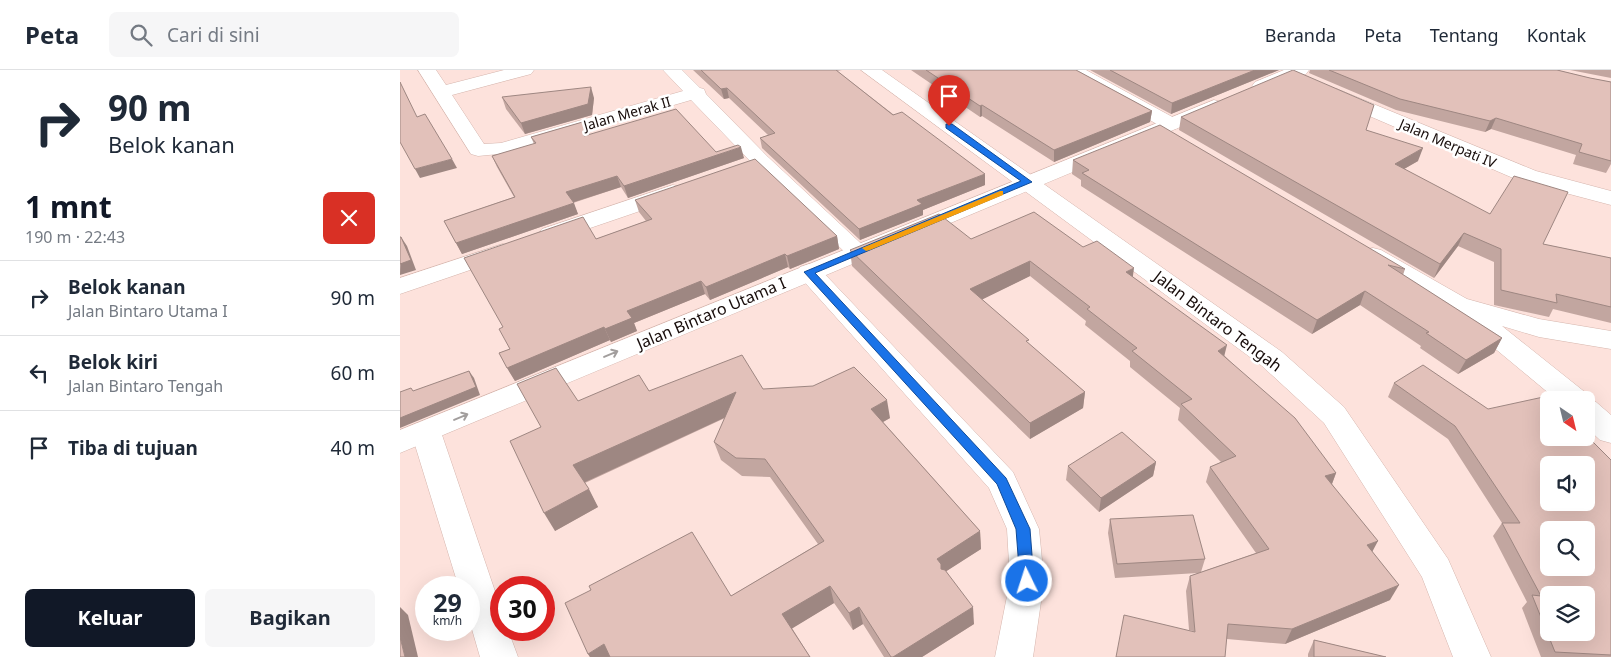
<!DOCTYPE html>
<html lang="id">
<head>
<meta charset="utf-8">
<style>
	body { margin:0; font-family:"Noto Sans",sans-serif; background:#f6f6f7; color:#1f2937; height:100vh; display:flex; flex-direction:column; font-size:19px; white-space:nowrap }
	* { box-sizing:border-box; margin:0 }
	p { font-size:16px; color:#747a83 }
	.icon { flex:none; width:28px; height:28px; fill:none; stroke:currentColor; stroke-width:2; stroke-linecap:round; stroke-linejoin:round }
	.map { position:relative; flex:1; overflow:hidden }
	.panel { display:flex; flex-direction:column; background:#fff; width:400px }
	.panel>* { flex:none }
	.top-card { background:#fff; color:#1f2937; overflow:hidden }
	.needle { width:32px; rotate:145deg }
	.tools { position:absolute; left:1140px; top:321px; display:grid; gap:10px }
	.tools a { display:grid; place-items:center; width:55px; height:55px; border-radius:8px; background:#fff; box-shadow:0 5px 20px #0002; font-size:25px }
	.speed { position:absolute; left:15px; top:506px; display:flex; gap:10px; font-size:25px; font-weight:700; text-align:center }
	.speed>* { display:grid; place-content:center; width:65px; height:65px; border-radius:50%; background:#fff; box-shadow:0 5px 20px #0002; line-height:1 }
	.speed small { font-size:12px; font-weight:400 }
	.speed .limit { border:8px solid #d22; background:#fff; color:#111 }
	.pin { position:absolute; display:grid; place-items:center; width:42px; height:42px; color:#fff; margin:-51px -21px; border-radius:50% 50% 50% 0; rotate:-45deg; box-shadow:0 0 5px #0007 }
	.pin .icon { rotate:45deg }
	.me { position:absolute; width:55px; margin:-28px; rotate:356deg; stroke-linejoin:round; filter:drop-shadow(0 0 4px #0008) }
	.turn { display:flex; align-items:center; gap:18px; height:105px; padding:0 25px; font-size:22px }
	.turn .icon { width:65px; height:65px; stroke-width:2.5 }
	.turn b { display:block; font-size:35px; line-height:42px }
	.round { display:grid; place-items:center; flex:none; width:52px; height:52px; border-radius:8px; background:#f6f6f7 }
	.headline { display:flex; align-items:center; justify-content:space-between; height:85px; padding:0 25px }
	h1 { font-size:30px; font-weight:700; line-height:38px; color:#111827 }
	.action { display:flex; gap:10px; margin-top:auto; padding:10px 25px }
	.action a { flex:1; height:58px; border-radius:8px; background:#111827; color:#fff; font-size:20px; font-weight:700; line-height:58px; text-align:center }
	.action a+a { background:#f6f6f7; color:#1f2937 }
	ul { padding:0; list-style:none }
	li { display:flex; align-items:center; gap:15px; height:75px; padding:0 25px; border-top:1px solid #e0e1e3 }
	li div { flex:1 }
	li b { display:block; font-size:19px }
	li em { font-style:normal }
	header { display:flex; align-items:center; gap:30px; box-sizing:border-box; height:70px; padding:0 25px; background:#fff; border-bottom:1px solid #e0e1e3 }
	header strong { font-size:24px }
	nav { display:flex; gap:28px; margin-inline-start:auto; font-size:18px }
	.search { width:350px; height:45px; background:#f6f6f7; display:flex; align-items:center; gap:12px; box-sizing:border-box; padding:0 18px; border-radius:8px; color:#747a83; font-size:19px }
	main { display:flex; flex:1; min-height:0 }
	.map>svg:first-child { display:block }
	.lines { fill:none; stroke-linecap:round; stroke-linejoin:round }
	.minor-casing { stroke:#d5b5ad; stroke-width:1 }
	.major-casing { stroke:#d5b5ad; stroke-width:1 }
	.minor { fill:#fff; fill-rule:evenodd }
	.major { fill:#fff; fill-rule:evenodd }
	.wall { fill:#c2a6a0 }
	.shaded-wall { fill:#9e8782 }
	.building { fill:#e2c1ba; stroke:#9e8782; fill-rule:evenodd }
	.oneway { stroke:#a29e9d }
	.route { fill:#1a73e8; stroke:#114b97 }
	.slow { fill:#f59e0b }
	.labels { text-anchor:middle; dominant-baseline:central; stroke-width:5; stroke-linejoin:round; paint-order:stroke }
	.far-street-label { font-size:14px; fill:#170c0a; stroke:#fff }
	.street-label { font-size:16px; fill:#170c0a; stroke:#fff }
</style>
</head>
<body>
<header>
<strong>Peta</strong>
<div class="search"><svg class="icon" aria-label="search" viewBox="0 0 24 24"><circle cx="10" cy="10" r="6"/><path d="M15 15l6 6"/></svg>Cari di sini</div>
<nav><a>Beranda</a><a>Peta</a><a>Tentang</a><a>Kontak</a></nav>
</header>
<main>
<section class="panel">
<div class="top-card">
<div class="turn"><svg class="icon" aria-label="right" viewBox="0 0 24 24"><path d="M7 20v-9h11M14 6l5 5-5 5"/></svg><div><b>90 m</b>Belok kanan</div></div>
</div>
<div class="headline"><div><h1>1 mnt</h1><p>190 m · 22:43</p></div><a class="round" style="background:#d93025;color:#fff"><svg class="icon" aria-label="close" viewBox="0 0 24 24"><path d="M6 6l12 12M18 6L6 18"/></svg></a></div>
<ul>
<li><svg class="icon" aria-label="right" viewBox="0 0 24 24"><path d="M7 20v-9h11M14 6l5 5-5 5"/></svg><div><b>Belok kanan</b><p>Jalan Bintaro Utama I</p></div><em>90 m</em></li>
<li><svg class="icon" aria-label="left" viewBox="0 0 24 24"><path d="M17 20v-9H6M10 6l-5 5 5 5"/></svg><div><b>Belok kiri</b><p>Jalan Bintaro Tengah</p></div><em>60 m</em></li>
<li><svg class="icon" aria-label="arrive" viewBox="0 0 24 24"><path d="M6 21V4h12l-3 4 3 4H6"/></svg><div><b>Tiba di tujuan</b></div><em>40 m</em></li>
</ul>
<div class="action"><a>Keluar</a><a>Bagikan</a></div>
</section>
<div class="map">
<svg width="1211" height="587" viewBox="0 0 1211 587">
	<rect width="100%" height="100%" fill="#fde2dc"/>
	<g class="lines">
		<g class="minor-casing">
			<g id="minor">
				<polygon points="18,0 36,0 46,15 104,0 134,0 131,4 52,25 84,74 101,73 283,21 263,0 282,0 300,18 304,19 306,24 368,87 470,182 466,187 458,189 450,187 354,95 291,30 109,83 78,86 71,84"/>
				<polygon points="461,0 482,0 882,282 944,337 1048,489 1091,587 1053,587 1022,507 924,353 862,296"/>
				<polygon points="664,0 686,0 778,50 781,54 778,58 771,60 764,58 667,4"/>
				<polygon points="937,19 1136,101 1211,121 1211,135 1120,111 930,29 928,25 930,21"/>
				<polygon points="273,115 281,117 284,122 281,127 158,169 150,171 142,169 138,164 142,159"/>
				<polygon points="103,174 111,176 115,181 111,186 0,224 0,208"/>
				<polygon points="973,178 981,180 1067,229 1139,249 1211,261 1211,279 1139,267 1102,256 1186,323 1190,331 1196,332 1211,345 1211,373 1200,370 1186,357 1186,330 1157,330 1063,252 1059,246 1060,244 1049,241 965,190 961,185 965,180"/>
				<polygon points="409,194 418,197 613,402 639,459 644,511 633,587 595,587 610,511 607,459 589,418 400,207 397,202 400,197"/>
				<polygon points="26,351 37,354 41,362 101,539 101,560 108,560 118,587 80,587 69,549 69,518 59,518 11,362 15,354"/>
			</g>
		</g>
		<g class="major-casing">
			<g id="major">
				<polygon points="884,0 909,0 906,4 867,20 861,22 855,20 852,16 855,12"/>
				<polygon points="814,30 821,32 824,36 821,40 0,383 0,360"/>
			</g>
		</g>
		<use href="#minor" class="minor"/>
		<use href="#major" class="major"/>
	</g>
	<g class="wall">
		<polygon points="293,0 442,0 437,1 585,115 523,140 523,145 460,170 362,78 360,68 368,65 329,28 324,29"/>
		<polygon points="511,0 676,0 752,41 750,52 654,92 582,46 580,47"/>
		<polygon points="690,0 879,0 771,44"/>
		<polygon points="910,0 1157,0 1190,8 1211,12 1211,94 1206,103 1173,94 1176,85 1091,59 1085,62 996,40 909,3"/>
		<polygon points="1170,0 1211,0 1211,8"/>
		<polygon points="102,27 194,28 192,45 125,64 106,39"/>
		<polygon points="781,47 966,60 1018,91 1004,99 1143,174 1211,188 1211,253 1153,239 1149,247 1094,235 1094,192 1058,176 1034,208 779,60"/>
		<polygon points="186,51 190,61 189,64 316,82 344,88 228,128 221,117 173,133 178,144 62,184 44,151 114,127 97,97 92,86 134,74 131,67"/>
		<polygon points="673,90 1005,199 1003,205 1102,268 1094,283 1058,304 1020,278 1021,276 960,235 912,264 681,116 681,110 672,104"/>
		<polygon points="235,130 437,166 439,179 390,199 388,197 310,230 305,224 234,253 237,261 211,272 210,270 115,311 99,283 110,279 196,169 246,151 239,142"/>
		<polygon points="571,169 683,177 733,207 825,286 936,403 932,414 972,482 990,530 885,574 827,569 789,560 786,521 790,506 798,503 715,508 708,463 710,449 805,489 801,502 856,483 806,412 810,397 821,392 778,350 780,338 730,297 730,291 685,255 686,251 630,206 582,229 629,274 685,322 683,338 630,369 452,196 450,180"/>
		<polygon points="994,313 1088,339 1211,390 1211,587 1141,587 1122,538 1127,532 1093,466 1102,453 1048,369 988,327"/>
		<polygon points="363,319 490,348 483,352 580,461 581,479 546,501 574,554 522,587 484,587 463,554 453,560 434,533 392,558 410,587 190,587 188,584 331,526 418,474 370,407 342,406 321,390 314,372 325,348 185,413 198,437 155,461 178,331 249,321"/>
		<polygon points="756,392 753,406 699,442 666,410 668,396"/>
		<polygon points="914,570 986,587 908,587 908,584"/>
	</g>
	<g class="shaded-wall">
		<polygon points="855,0 879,0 771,44 772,33"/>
		<polygon points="191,17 194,28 192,45 125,64 121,53"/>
		<polygon points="327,18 329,28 324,29 321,19"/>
		<polygon points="582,35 582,46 580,47 580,36"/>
		<polygon points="752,41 750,52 654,92 654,80"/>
		<polygon points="1096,48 1091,59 1085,62 1090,51"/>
		<polygon points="186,51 190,61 188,77 184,66"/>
		<polygon points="341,77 344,88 228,128 224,116"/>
		<polygon points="1023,78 1018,91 990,107 995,94"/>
		<polygon points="52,89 57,98 20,108 15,99"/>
		<polygon points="585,104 585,115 523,140 523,145 460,170 459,159 517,130"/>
		<polygon points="217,106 221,117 171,133 166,122"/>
		<polygon points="174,133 178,144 62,184 56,173"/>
		<polygon points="1064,163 1058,176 1034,208 1040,194"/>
		<polygon points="437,166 439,179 390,199 387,186"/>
		<polygon points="1,167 7,176 16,200 0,205"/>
		<polygon points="385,184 388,197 310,230 306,217"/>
		<polygon points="630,191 630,206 571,235 570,219"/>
		<polygon points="734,198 732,213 726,202"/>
		<polygon points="301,211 305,224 234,253 237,261 211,272 205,259 227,241"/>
		<polygon points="965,221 960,235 912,264 917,250"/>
		<polygon points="204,257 210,270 115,311 107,298"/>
		<polygon points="1102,268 1094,283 1058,304 1066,290"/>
		<polygon points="827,275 823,291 818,281"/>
		<polygon points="69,301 74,308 80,325 0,358 0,348"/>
		<polygon points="336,322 341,340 183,413 173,395"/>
		<polygon points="685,322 683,338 630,369 630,353"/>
		<polygon points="487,330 490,348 474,357 471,339"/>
		<polygon points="756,392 753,406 699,442 701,428"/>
		<polygon points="936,403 930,419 925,406"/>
		<polygon points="189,419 198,437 155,461 144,443"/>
		<polygon points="580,461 581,479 542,504 537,489"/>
		<polygon points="978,471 970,486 967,475"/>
		<polygon points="999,515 990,530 885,574 892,559"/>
		<polygon points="430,516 434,533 388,561 382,544"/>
		<polygon points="0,537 8,545 18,587 5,587 0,567"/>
		<polygon points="459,537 463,554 453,560 449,543"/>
		<polygon points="573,537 574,554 522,587 493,587"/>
		<polygon points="204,574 212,587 190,587 188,584"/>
	</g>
	<g class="building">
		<polygon points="301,0 436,0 493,45 502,42 585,104 517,130 522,134 459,159 360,68 375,63 327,18 321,19"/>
		<polygon points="526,0 676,0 752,41 654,80 582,35 580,36"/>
		<polygon points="710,0 855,0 772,33"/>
		<polygon points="893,0 974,35 966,60 1023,78 995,94 1090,144 1114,106 1168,122 1143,174 1211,188 1211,237 1156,224 1157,233 1101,220 1101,179 1064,163 1040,194 781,47"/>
		<polygon points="929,0 1157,0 1190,8 1211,12 1211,91 1179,82 1182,74 1096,48 1090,51 1000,29"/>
		<polygon points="0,12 17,47 25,44 52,89 15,99 0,72"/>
		<polygon points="191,17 188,34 121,53 102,27"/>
		<polygon points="276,39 316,82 338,75 341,77 224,116 217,106 166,122 174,133 56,173 44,151 115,127 92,86 136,73 131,67 186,51 184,66"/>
		<polygon points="760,55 1005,199 988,195 1102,268 1066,290 1026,263 1029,262 965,221 917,250 682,103 689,100 673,90"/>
		<polygon points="355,89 437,166 387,186 385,184 306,217 301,211 227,241 232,248 205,259 204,257 107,298 99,283 110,279 99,259 103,257 64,188 183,147 196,169 252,149 235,130"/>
		<polygon points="634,142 683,177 697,171 734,198 726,202 827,275 818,281 895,348 936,403 925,406 978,471 967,475 999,515 892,559 828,554 825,587 716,587 724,545 795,562 790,506 869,479 810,397 836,386 781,334 792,329 732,281 737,278 687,239 690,237 630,191 570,219 629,270 626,271 685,322 630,353 450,180 539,144 571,169"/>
		<polygon points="0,167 1,167 11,190 0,194"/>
		<polygon points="342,285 363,319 413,316 454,297 487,330 471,339 580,461 537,489 541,494 541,499 545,500 573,537 493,587 491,587 459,537 449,543 430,516 382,544 410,587 210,587 204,574 188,584 165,533 191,520 189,516 292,462 331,526 424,471 365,389 336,388 314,372 336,322 173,395 189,419 144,443 110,371 141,357 117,314 156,298 178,331 239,305 249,321"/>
		<path d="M1023 295 1088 339 1148 326 1152 330H1149V368H1186V365L1211 390V585L1155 582 1132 525 1141 526 1102 453H1120L1055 356 994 313ZM1149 395H1186V432H1149ZM1149 460H1186V498H1149ZM1149 525H1186V562H1149Z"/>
		<polygon points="69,301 76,317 0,348 0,322 11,318 13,321"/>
		<polygon points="722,362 756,392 701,428 668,396"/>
		<polygon points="793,445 805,489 717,494 710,449"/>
		<polygon points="0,567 5,587 0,587"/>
		<polygon points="914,570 986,587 914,587"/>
	</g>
	<defs><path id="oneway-shaft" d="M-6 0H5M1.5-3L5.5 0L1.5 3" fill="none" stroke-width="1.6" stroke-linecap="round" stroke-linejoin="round" transform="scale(1.25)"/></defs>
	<g class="oneway">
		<use href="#oneway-shaft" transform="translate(211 284) rotate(-23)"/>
		<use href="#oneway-shaft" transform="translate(61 347) rotate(-23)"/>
	</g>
	<polygon class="route" points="546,54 552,54 632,112 415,203 606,408 630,459 634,511 632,516 627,517 622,516 620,511 616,459 597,414 404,202 621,111 546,58"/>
	<polygon class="slow" points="600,121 603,121 603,125 470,180 466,181 462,178"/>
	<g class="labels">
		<g class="far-street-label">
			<text transform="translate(227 43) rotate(-16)">Jalan Merak II</text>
			<text transform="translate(1048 73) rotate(23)">Jalan Merpati IV</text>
		</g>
		<g class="street-label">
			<text transform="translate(311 243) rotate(-23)">Jalan Bintaro Utama I</text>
			<text transform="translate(818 251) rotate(37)">Jalan Bintaro Tengah</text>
		</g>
	</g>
</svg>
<div class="tools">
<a><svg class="needle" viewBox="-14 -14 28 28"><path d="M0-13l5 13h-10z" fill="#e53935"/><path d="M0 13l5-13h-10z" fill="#747a83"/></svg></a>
<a><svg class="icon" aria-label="sound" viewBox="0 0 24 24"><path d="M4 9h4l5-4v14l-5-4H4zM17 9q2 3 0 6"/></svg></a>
<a><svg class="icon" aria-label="search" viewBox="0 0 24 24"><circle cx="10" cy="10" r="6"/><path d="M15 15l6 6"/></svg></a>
<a><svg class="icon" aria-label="layers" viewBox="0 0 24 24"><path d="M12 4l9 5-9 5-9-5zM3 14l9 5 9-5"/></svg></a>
</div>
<div class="speed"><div>29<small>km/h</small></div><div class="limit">30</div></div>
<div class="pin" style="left:549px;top:56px;background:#d93025"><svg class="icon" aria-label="arrive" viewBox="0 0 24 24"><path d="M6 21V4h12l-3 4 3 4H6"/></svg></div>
<svg class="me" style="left:627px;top:511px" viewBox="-20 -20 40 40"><circle r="17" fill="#1a73e8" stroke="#fff" stroke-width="3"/><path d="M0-11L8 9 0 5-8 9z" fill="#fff"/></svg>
</div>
</main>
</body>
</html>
